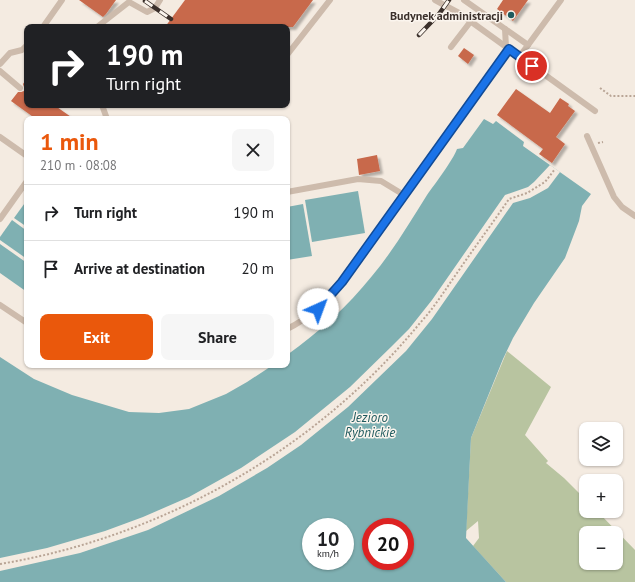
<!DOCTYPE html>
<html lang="en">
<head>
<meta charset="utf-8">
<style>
	body { margin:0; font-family:"PT Sans",sans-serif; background:#f6f6f6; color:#202124; height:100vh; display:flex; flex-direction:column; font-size:15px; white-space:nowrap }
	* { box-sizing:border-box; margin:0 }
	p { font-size:13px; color:#757577 }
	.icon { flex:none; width:22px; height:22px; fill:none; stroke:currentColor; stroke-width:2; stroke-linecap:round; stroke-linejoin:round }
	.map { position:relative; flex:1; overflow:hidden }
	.side { position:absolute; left:24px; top:116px; width:266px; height:252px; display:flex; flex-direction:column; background:#fff; border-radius:8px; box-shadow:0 1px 3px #0004 }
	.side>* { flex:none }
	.guide { position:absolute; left:24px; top:24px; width:266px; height:84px; border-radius:8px; box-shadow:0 1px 3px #0004; background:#202124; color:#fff; overflow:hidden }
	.buttons { position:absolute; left:579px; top:422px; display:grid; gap:8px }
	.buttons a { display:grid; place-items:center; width:44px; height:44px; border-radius:8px; background:#fff; box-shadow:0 1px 3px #0004; font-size:20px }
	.speed { position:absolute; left:302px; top:518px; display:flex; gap:8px; font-size:20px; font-weight:700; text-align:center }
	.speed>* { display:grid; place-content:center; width:52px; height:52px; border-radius:50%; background:#fff; box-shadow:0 1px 3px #0004; line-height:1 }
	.speed small { font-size:10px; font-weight:400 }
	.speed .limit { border:6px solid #d22; background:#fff; color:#111 }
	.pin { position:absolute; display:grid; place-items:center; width:34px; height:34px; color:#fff; margin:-17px; border:2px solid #fff; border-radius:50%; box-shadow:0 1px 4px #0007 }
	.me { position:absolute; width:44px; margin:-22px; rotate:43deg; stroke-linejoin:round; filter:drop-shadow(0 0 3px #0008) }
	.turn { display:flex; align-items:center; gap:14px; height:84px; padding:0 16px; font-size:18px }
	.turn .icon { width:52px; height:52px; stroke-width:2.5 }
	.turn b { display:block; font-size:28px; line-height:34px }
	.round { display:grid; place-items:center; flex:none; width:42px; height:42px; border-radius:8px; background:#f6f6f6 }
	.head { display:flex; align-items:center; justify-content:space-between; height:68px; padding:0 16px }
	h1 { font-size:24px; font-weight:600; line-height:30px; color:#ea580c }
	.primary-button { display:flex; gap:8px; margin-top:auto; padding:8px 16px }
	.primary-button a { flex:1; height:46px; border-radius:8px; background:#ea580c; color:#fff; font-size:16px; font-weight:600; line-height:46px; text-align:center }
	.primary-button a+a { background:#f6f6f6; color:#202124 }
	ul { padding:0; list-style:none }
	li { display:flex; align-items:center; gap:12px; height:56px; padding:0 16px; border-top:1px solid #e0e0e0 }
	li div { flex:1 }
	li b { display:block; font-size:15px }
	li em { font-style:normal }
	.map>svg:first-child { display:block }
	.green { fill:#b8c4a0; fill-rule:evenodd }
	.water { fill:#7fb0b2; fill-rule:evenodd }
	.pier { fill:#f4ebe1 }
	.building { fill:#c8694b; filter:url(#shadow) }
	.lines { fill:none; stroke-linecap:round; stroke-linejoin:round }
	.path { stroke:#b9a596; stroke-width:2; stroke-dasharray:2 2; stroke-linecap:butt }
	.service { stroke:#cdbbac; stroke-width:6 }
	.rail-casing { stroke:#3b302b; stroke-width:4.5 }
	.rail { stroke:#fbf5ee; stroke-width:3; stroke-dasharray:9; stroke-linecap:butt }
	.route-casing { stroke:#114b97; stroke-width:10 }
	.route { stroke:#1a73e8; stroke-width:7 }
	.poi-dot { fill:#1f5a5e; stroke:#fbf5ee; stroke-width:1.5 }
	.labels { text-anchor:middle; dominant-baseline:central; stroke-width:3; stroke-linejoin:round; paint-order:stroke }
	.poi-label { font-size:12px; font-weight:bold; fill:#3b302b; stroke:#fbf5ee; text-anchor:end }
	.water-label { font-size:13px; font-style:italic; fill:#1f5a5e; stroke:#fbf5ee }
</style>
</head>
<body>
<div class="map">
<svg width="635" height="582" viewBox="0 0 635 582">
	<defs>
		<filter id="shadow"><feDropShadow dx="3" dy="3" stdDeviation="1" flood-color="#0004"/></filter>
	</defs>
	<rect width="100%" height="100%" fill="#f4ebe1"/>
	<path class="green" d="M507 351 551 387 525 435 548 461 546 463 564 478 586 500V511H597L635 550V582H506L473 546 479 538 478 521 466 531 471 438ZM586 533H616V563H586Z"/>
	<g class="water">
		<path d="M484 119 493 124 496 121 524 142 523 146 591 194 582 206 579 221 565 258 534 303 513 338 503 359 471 438 466 538 506 582H0V357L34 379 72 395 129 412 159 413 189 409 226 394 247 382 273 365H287V355C318 333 348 306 372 276 393 251 410 222 427 195 435 184 453 160 457 149L463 148ZM311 527H345V561H311ZM371 527H405V561H371Z"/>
		<polygon points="358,191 365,233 312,242 305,200"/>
		<polygon points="27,200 27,227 14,218"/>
		<polygon points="303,204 312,256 287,260 287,207"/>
		<polygon points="12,220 27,231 27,259 0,240 0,237"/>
		<polygon points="0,244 27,263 27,292 0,273"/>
	</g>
	<polygon class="pier" points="550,165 560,172 548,188 530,198 513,203 432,319 406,351 348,407 301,445 267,468 219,496 148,530 80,553 0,571 0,558 47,548 105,531 143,517 189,497 241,468 295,432 350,387 392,346 409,329 432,300 505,195 528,187 534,182"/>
	<g class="building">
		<polygon points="79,0 116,0 106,14 103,17"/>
		<polygon points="185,0 313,0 293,27 165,27"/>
		<polygon points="503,0 528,0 513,21 497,9"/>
		<polygon points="464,48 474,55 468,64 458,56"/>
		<polygon points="27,78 27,105 54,105 74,119 36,119 11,101 18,92 21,92 24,91 24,87 23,84"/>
		<polygon points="516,89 550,113 560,98 569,104 568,106 575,111 556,137 565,144 552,163 539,154 543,149 497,115"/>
		<polygon points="377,155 380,171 359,175 357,159"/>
	</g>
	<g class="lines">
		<g class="path">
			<polyline points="600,88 611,96 635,96"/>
			<polyline points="598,143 603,142"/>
			<path d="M0 564C162 537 316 450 420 323 434 308 445 290 457 273 474 248 492 224 509 199L527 193 545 182 555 169"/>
		</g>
		<g class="service">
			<polyline points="435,0 459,13 595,111"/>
			<polyline points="464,0 528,45"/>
			<polyline points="43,27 62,0"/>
			<polyline points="97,27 129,2 147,12 155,8 160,0"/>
			<polyline points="505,29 506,47"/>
			<polyline points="451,47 471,21"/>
			<polyline points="287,55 330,0"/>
			<polyline points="520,56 561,0"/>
			<polyline points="0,64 10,53 22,50 27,45"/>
			<polyline points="0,71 20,88"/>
			<polyline points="102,105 107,119"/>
			<polyline points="587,136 614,197 622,207 635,216"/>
			<polyline points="0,137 27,156"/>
			<polyline points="287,192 358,179 381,181 404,195"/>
			<polyline points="0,219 27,181"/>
			<polyline points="0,305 27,323"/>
			<path d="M287 329C310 318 326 301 342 282L509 49"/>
		</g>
		<g class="rail-casing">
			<g id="rail">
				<polyline points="145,1 171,19"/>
				<polyline points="419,35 439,14 449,0"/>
			</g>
		</g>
		<use href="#rail" class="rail"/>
	</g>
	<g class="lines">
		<g class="route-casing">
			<polyline id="route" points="318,309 342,282 509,49 532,66"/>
		</g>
		<use href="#route" class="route"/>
	</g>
	<circle class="poi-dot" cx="511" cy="15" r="4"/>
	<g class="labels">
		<g class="poi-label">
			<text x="503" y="15">Budynek administracji</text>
		</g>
		<g class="water-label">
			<text x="370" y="417">Jezioro<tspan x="370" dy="15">Rybnickie</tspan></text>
		</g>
	</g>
</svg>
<div class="buttons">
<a><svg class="icon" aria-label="layers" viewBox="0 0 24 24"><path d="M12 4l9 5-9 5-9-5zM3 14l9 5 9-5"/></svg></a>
<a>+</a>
<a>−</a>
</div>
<div class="speed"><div>10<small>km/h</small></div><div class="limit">20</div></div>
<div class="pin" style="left:532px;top:66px;background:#d93025"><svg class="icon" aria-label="arrive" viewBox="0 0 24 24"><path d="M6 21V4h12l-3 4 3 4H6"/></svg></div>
<svg class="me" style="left:318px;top:309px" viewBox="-20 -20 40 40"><circle r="19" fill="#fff"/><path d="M0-13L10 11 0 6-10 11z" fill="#1a73e8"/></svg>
<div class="guide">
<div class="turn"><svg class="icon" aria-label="right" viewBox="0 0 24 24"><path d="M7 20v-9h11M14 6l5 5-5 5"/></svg><div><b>190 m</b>Turn right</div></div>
</div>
<section class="side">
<div class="head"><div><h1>1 min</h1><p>210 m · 08:08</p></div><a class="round"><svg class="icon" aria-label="close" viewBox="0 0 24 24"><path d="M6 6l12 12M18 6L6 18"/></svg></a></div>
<ul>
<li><svg class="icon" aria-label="right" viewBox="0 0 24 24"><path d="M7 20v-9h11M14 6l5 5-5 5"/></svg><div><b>Turn right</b></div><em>190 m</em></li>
<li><svg class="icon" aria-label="arrive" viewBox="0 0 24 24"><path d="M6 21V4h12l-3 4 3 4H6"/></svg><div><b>Arrive at destination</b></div><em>20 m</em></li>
</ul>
<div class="primary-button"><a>Exit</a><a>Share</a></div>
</section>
</div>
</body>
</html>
